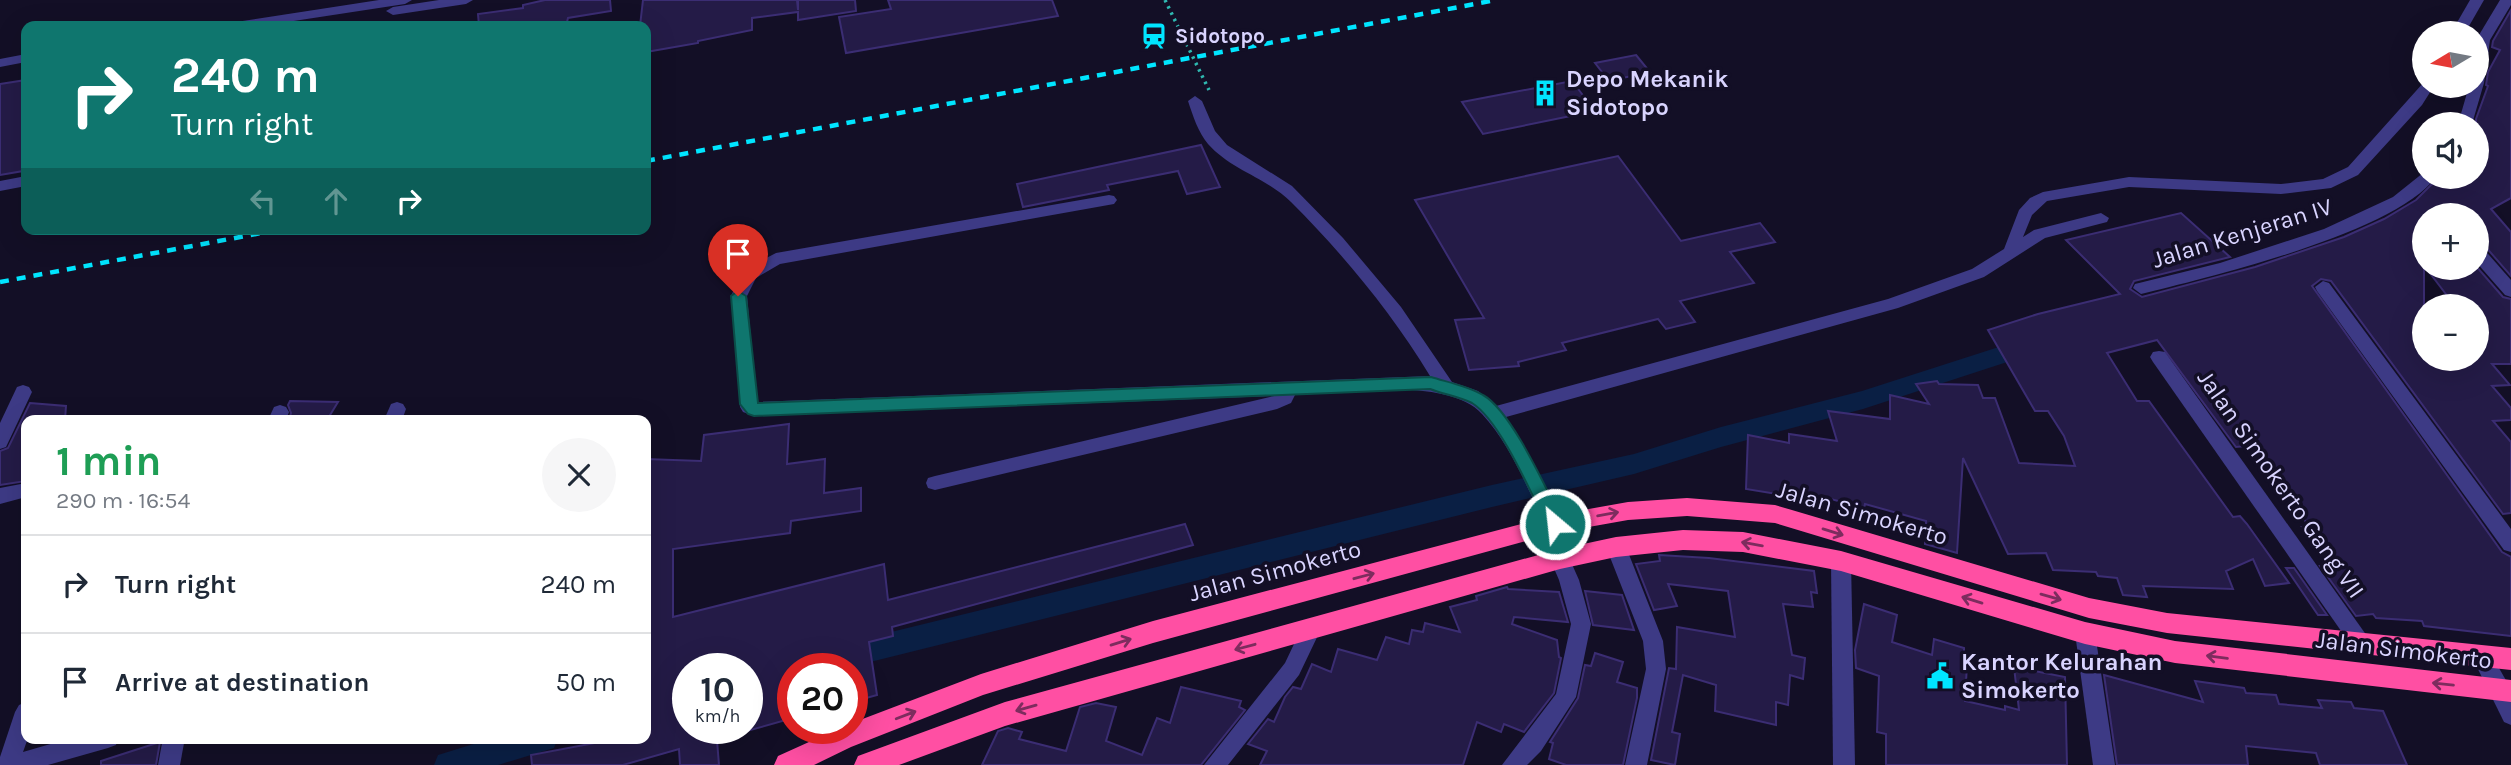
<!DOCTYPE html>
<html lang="en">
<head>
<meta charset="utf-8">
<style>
	body { margin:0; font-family:Karla,sans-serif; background:#f6f6f7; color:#1f2937; height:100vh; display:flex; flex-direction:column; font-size:26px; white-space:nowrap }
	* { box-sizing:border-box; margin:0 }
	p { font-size:23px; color:#747a83 }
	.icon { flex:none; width:38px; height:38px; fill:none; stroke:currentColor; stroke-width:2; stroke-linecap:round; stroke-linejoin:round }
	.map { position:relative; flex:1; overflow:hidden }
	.drawer { position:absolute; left:21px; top:415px; width:630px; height:329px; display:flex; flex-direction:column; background:#fff; border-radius:14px; box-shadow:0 7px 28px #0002 }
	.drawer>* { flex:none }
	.guide { position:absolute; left:21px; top:21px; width:630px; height:214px; border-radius:14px; box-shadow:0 7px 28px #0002; background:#0f766e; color:#fff; overflow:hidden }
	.needle { width:46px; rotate:260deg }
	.controls { position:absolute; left:2412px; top:21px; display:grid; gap:14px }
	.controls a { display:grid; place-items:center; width:77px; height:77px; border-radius:50%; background:#fff; box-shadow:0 7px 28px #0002; font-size:35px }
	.speed { position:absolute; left:672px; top:653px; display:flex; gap:14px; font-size:35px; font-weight:700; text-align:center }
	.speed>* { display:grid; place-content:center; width:91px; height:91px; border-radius:50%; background:#fff; box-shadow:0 7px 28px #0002; line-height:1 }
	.speed small { font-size:18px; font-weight:400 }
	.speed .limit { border:10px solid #d22; background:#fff; color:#111 }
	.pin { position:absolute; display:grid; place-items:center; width:60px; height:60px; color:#fff; margin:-72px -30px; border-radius:50% 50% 50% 0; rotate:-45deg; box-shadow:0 0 7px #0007 }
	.pin .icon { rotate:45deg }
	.me { position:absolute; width:77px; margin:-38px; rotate:332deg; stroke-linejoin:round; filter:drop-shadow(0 0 5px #0008) }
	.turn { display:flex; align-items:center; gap:24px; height:147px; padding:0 35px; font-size:32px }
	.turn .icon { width:91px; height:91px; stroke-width:2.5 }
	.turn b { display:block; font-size:49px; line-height:60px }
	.lanes { display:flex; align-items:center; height:66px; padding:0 35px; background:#0003; justify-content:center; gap:35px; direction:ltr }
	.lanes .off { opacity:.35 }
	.round { display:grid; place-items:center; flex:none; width:74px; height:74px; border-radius:37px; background:#f6f6f7 }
	.headline { display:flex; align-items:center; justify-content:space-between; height:119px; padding:0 35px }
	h1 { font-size:42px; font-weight:700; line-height:52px; color:#1e9e55 }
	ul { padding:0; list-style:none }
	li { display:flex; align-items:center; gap:21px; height:98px; padding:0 35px; border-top:2px solid #e0e1e3 }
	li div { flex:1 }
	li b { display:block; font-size:26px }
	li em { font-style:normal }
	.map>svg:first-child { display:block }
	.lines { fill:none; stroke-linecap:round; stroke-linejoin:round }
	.canal { fill:#0a1f44; fill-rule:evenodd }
	.building { fill:#241b47; stroke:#3b2d73; stroke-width:2 }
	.path { stroke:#2fb8b0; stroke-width:3.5; stroke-dasharray:2.5 4.5; stroke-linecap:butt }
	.minor { fill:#3d3a85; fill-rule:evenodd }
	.highway { fill:#ff4fa3; fill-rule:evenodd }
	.rail { stroke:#00e5ff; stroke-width:4.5; stroke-dasharray:9 8; stroke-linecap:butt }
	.oneway { stroke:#7d2c5e }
	.route { fill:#0f766e; stroke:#0a4d48; stroke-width:2 }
	.labels { text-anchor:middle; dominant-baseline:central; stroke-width:7; stroke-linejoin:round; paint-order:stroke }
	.far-poi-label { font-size:21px; font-weight:bold; fill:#d9d4ff; stroke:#130f26; text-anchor:start }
	.poi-label { font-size:24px; font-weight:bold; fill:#d9d4ff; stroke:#130f26; text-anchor:start }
	.street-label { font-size:24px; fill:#d9d4ff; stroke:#130f26 }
</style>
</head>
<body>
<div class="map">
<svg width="2511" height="765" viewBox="0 0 2511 765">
	<rect width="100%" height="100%" fill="#130f26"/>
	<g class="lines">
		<g class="canal">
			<polygon points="2033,336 2041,339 2045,345 2041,351 1863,409 1721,447 1634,474 1492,507 846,668 793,668 793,679 787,677 783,668 787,659 797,655 1492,485 1634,454 1721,427 1862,391"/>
			<polygon points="493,738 558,738 554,748 498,765 434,765 438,755"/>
		</g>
	</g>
	<g class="building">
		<polygon points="545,0 610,0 611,11 568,18 566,26 479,26 478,14 523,8 523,5"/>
		<polygon points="643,0 797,0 798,10 798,0 855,0 856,11 798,20 798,12 752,18 752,30 698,41 698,43 646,52 646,26 640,26"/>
		<polygon points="888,0 1052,0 1058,16 846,53 839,17 891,9"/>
		<polygon points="2511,10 2511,198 2491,209 2511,232 2511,276 2484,245 2476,243 2476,215 2424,215 2424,359 2476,359 2476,306 2455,306 2426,268 2476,266 2503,297 2511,299 2511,364 2492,364 2510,385 2492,386 2511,408 2511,420 2493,421 2511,442 2511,513 2503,514 2331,281 2321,279 2312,286 2502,552 2511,557 2511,636 2424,626 2422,621 2376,618 2373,614 2356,616 2320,566 2330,565 2302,527 2308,526 2289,492 2281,492 2246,446 2236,447 2157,340 2107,353 2137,401 2149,401 2233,517 2240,516 2247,524 2289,583 2265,586 2253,559 2226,571 2233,589 2143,586 2147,597 2123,595 2117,578 2098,576 2096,572 2053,570 2046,553 2008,554 1963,458 1957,553 1925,544 1926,521 1865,504 1864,508 1831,499 1831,503 1746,489 1748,435 1789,443 1789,434 1837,441 1828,411 1890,419 1890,395 1929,404 1916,384 1937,381 1939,384 1978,385 1983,398 1995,398 2019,463 2075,466 2064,436 2048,411 2035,411 1988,330 2038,314 2120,294 2066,240 2181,213 2230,257 2134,281 2130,289 2142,297 2255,267 2344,237 2384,219 2416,200 2439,177 2476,177 2476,119 2488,86 2486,85 2488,72 2500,50 2492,47 2493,41"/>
		<polygon points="1636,55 1650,72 1609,81 1595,63"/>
		<polygon points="26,80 26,164 23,171 0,175 0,84"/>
		<polygon points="1572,81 1595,111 1483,134 1462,102"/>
		<polygon points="1201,145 1220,187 1187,194 1178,171 1107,185 1109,190 1023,207 1017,184"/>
		<polygon points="1618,156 1681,241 1760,223 1775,242 1730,252 1754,283 1680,301 1695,322 1666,329 1658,319 1562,343 1566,350 1518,362 1519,366 1469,370 1455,320 1484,318 1415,200"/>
		<polygon points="290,401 338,402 327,420 289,420 291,413 288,405"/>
		<polygon points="30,403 66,406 65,420 26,420 26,481 0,485 0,451 8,448"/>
		<polygon points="789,424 787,464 825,459 824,493 861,488 861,511 791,521 790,533 673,549 673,617 884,564 888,600 1185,524 1193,545 892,627 893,636 869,642 877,695 852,702 852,668 793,668 793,718 747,731 747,668 688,668 688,728 716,728 719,765 680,765 679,749 623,765 532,765 531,755 621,738 646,738 646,459 701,461 704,435"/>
		<polygon points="1659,555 1709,558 1814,571 1817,593 1811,592 1813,607 1783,604 1792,655 1805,658 1803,679 1790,675 1788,705 1776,702 1776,725 1715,711 1716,685 1683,675 1672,732 1680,734 1675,765 1651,760 1669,668 1676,669 1677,627 1735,637 1728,591 1668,584 1677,606 1654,610 1636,564 1660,561"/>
		<polygon points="2286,568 2294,568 2327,615 2318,615"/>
		<polygon points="1507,587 1508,589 1559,592 1568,622 1514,617 1512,624 1557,640 1559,657 1561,658 1554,693 1524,732 1504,724 1501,732 1477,722 1463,765 1260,765 1267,751 1248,744 1268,719 1274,722 1285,697 1293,687 1301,689 1312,664 1331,672 1338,649 1377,660 1386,637 1409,644 1412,630 1423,632 1425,623 1460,632 1450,607 1477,600 1476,596"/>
		<polygon points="1585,591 1622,595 1634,630 1593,625"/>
		<polygon points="1864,604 1897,615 1892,642 1932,655 1934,639 1964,648 1964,664 1967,664 1965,701 2005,710 2005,706 2019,710 2014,667 2065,677 2067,765 1886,765 1886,734 1877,732 1879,676 1856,668 1855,650"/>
		<polygon points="1595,653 1623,662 1617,682 1637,688 1637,698 1623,765 1566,765 1549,759 1553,743 1550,742 1578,698 1585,665 1591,666"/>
		<polygon points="2104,675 2203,702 2195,681 2244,688 2246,693 2276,695 2279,704 2322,708 2318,700 2351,702 2354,708 2383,711 2407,765 2320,765 2316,753 2246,746 2248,765 2117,765"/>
		<polygon points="1181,687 1241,701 1239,707 1245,710 1201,765 982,765 998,731 1008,728 1022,732 1019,739 1066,751 1080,707 1096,703 1116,707 1106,741 1142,755 1157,718 1170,723"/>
		<polygon points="160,742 156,765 101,765 101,761"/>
	</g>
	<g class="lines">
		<polyline class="path" points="1165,0 1209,90"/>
		<g class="minor">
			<polygon points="379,0 412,0 405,4 261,26 229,26 236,22"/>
			<polygon points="439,0 473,0 466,4 393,15 386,11 393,7"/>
			<polygon points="2470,0 2484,0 2465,33 2451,33"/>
			<polygon points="2500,0 2511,0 2511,5 2490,40 2484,83 2472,124 2458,124 2469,86 2476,86 2476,40"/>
			<polygon points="26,54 26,62 0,67 0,59"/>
			<path d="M2424 82V86H2434L2422 105 2358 175 2331 188 2281 194 2129 187 2047 201 2032 215 2023 237 2034 230 2101 213 2109 218 2107 222 2045 238 1984 277 1898 308 1506 417 1527 452 1565 524 1562 530 1555 532 1548 530C1528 491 1512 446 1482 414 1448 376 1343 393 1295 395L1291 403 1277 409 935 490 928 488 926 483 928 478 935 476 1274 396 754 416 743 412 740 407 731 296 743 270 776 253 1109 195 1114 196 1117 200 1114 204 780 264 756 278 747 296 757 402 1430 376C1392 313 1343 254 1291 202 1267 178 1231 170 1208 144 1198 132 1193 116 1188 101L1195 96 1202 101 1215 131 1227 145 1292 186 1343 238 1401 307 1452 382 1478 391 1496 406 1888 299 1972 269 2004 249 2019 210 2030 198 2043 192 2129 177 2281 184 2323 179 2348 167Z"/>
			<path d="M2423 173 2424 177H2436C2395 233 2210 277 2141 294L2133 288 2135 284 2220 263 2324 229 2393 197Z"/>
			<polygon points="26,176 26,186 0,191 0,181"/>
			<polygon points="2476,245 2482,247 2511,280 2511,297 2505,295 2476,262"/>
			<polygon points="2323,281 2329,283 2511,529 2511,552 2504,550 2317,291 2315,287"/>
			<polygon points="2159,351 2165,352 2367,636 2370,642 2367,648 2360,651 2353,648 2153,362 2150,357 2153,352"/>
			<polygon points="23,385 29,387 32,392 6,447 0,449 0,423 17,387"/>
			<polygon points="397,402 403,404 406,409 402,420 384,420 391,404"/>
			<polygon points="280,405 286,407 289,412 286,420 268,420 274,407"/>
			<polygon points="26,483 26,497 0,504 0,488"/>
			<polygon points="1616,539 1623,541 1626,547 1663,641 1666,669 1647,765 1625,765 1646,669 1643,641 1606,547 1609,541"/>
			<polygon points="1560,551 1567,553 1579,580 1591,624 1576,697 1541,751 1527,765 1502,765 1556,694 1571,624 1559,580 1550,559 1553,553"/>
			<polygon points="1841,553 1848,555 1851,561 1855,765 1833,765 1831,561 1834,555"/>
			<polygon points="1311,620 1318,623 1321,629 1299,675 1228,765 1204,765 1285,663 1304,623"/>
			<polygon points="2085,624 2092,627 2095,633 2115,765 2093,765 2075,633 2078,627"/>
			<polygon points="2481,646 2488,649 2511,689 2511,725 2504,722 2471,655 2474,649"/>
			<polygon points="26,702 28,738 23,752 71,738 118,738 116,745 108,748 48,765 0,765 0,757 15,712 19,705"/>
			<polygon points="163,738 185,738 180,765 158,765"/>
		</g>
		<g class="highway">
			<polygon points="1687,498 1775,505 2089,598 2167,613 2511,648 2511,670 2167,633 2089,618 1775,523 1687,516 1628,520 1555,533 1153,643 983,695 851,747 814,765 774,765 778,756 840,728 852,728 852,723 981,674 1153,621 1555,515 1628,502"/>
			<polygon points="1683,530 1743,532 1841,551 2085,622 2175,641 2511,680 2511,702 2175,663 2085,644 1841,571 1743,552 1683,550 1616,557 1560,569 1005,726 899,765 854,765 858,756 1005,702 1560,549 1616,537"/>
		</g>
		<g class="rail">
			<polyline points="646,161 1496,0"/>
			<polyline points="0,282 283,229"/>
		</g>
	</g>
	<defs><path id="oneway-shaft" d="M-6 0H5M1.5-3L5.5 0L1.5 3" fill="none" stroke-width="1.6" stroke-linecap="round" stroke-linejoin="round" transform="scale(1.75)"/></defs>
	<g class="oneway">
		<use href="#oneway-shaft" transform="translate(1608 514) rotate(-10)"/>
		<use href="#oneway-shaft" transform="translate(1833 532) rotate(17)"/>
		<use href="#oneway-shaft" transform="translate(1752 544) rotate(-170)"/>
		<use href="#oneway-shaft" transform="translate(1364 576) rotate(-15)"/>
		<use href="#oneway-shaft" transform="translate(2051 597) rotate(16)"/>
		<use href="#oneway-shaft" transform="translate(1972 600) rotate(-163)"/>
		<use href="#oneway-shaft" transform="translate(1121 642) rotate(-17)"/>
		<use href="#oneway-shaft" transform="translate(1245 647) rotate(165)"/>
		<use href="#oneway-shaft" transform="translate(2217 657) rotate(-173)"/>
		<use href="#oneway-shaft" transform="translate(2443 684) rotate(-174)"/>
		<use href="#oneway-shaft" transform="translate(1026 708) rotate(164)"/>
		<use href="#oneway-shaft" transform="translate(906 715) rotate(-21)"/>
	</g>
	<path class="route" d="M738 291 746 296 758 403 1431 377C1447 382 1468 386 1483 395 1512 411 1548 493 1564 524L1561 529H1549C1533 498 1501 421 1472 403 1460 397 1443 394 1430 389L754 416 748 414 740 404 731 296Z"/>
	<defs>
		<g id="station-bare" transform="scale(2.1)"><path d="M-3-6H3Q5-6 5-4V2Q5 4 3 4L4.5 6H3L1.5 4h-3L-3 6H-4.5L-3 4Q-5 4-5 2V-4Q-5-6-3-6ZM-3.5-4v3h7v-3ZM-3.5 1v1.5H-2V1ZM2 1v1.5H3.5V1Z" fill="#00e5ff" stroke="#130f26" stroke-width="2.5" paint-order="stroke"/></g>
		<g id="building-bare" transform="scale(2.1)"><path d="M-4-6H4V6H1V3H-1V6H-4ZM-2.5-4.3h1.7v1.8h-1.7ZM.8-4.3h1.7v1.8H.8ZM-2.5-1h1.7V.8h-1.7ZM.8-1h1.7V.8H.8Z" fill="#00e5ff" stroke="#130f26" stroke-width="2.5" paint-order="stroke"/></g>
		<g id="civic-bare" transform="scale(2.1)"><path d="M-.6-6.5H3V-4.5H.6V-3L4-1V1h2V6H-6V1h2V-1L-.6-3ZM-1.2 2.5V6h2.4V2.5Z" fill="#00e5ff" stroke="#130f26" stroke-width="2.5" paint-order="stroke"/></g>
	</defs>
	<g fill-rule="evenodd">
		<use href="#station-bare" x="1154" y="36"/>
		<use href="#building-bare" x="1545" y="93"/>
		<use href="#civic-bare" x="1940" y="676"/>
	</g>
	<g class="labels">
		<g class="far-poi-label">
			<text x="1175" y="36">Sidotopo</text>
		</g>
		<g class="poi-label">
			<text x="1566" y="79">Depo Mekanik<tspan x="1566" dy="28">Sidotopo</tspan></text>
			<text x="1961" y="662">Kantor Kelurahan<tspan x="1961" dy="28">Simokerto</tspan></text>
		</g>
		<g class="street-label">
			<text transform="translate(2242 233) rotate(-17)">Jalan Kenjeran IV</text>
			<text transform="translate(2281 484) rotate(55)">Jalan Simokerto Gang VII</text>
			<text transform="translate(1862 513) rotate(16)">Jalan Simokerto</text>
			<text transform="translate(1275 571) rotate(-15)">Jalan Simokerto</text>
			<text transform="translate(2404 650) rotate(7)">Jalan Simokerto</text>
		</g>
	</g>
</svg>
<div class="controls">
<a><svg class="needle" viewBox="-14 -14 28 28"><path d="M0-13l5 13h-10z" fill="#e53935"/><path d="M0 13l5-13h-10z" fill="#747a83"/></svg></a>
<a><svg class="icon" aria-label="sound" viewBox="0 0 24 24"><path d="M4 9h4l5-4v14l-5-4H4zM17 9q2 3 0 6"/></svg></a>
<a>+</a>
<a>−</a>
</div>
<div class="speed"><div>10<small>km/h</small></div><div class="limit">20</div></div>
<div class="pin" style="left:738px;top:296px;background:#d93025"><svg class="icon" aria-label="arrive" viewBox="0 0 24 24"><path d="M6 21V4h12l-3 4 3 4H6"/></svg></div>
<svg class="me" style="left:1555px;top:524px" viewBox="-20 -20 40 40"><circle r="17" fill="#0f766e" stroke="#fff" stroke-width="3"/><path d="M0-11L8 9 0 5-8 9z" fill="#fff"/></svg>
<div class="guide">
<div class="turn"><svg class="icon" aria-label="right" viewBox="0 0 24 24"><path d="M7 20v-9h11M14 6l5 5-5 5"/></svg><div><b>240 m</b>Turn right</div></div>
<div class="lanes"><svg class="icon off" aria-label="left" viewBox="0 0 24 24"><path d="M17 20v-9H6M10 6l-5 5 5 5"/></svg><svg class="icon off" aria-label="ahead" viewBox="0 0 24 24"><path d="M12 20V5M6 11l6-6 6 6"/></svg><svg class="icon" aria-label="right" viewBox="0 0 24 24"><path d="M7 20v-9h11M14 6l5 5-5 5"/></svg></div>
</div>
<section class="drawer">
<div class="headline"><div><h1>1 min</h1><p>290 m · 16:54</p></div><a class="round"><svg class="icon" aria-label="close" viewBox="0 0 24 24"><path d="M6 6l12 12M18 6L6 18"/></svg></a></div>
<ul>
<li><svg class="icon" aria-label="right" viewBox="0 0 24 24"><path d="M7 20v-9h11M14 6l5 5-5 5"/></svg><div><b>Turn right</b></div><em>240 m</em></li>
<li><svg class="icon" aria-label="arrive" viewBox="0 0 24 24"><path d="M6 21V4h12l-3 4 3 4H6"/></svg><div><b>Arrive at destination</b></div><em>50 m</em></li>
</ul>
</section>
</div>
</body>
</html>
